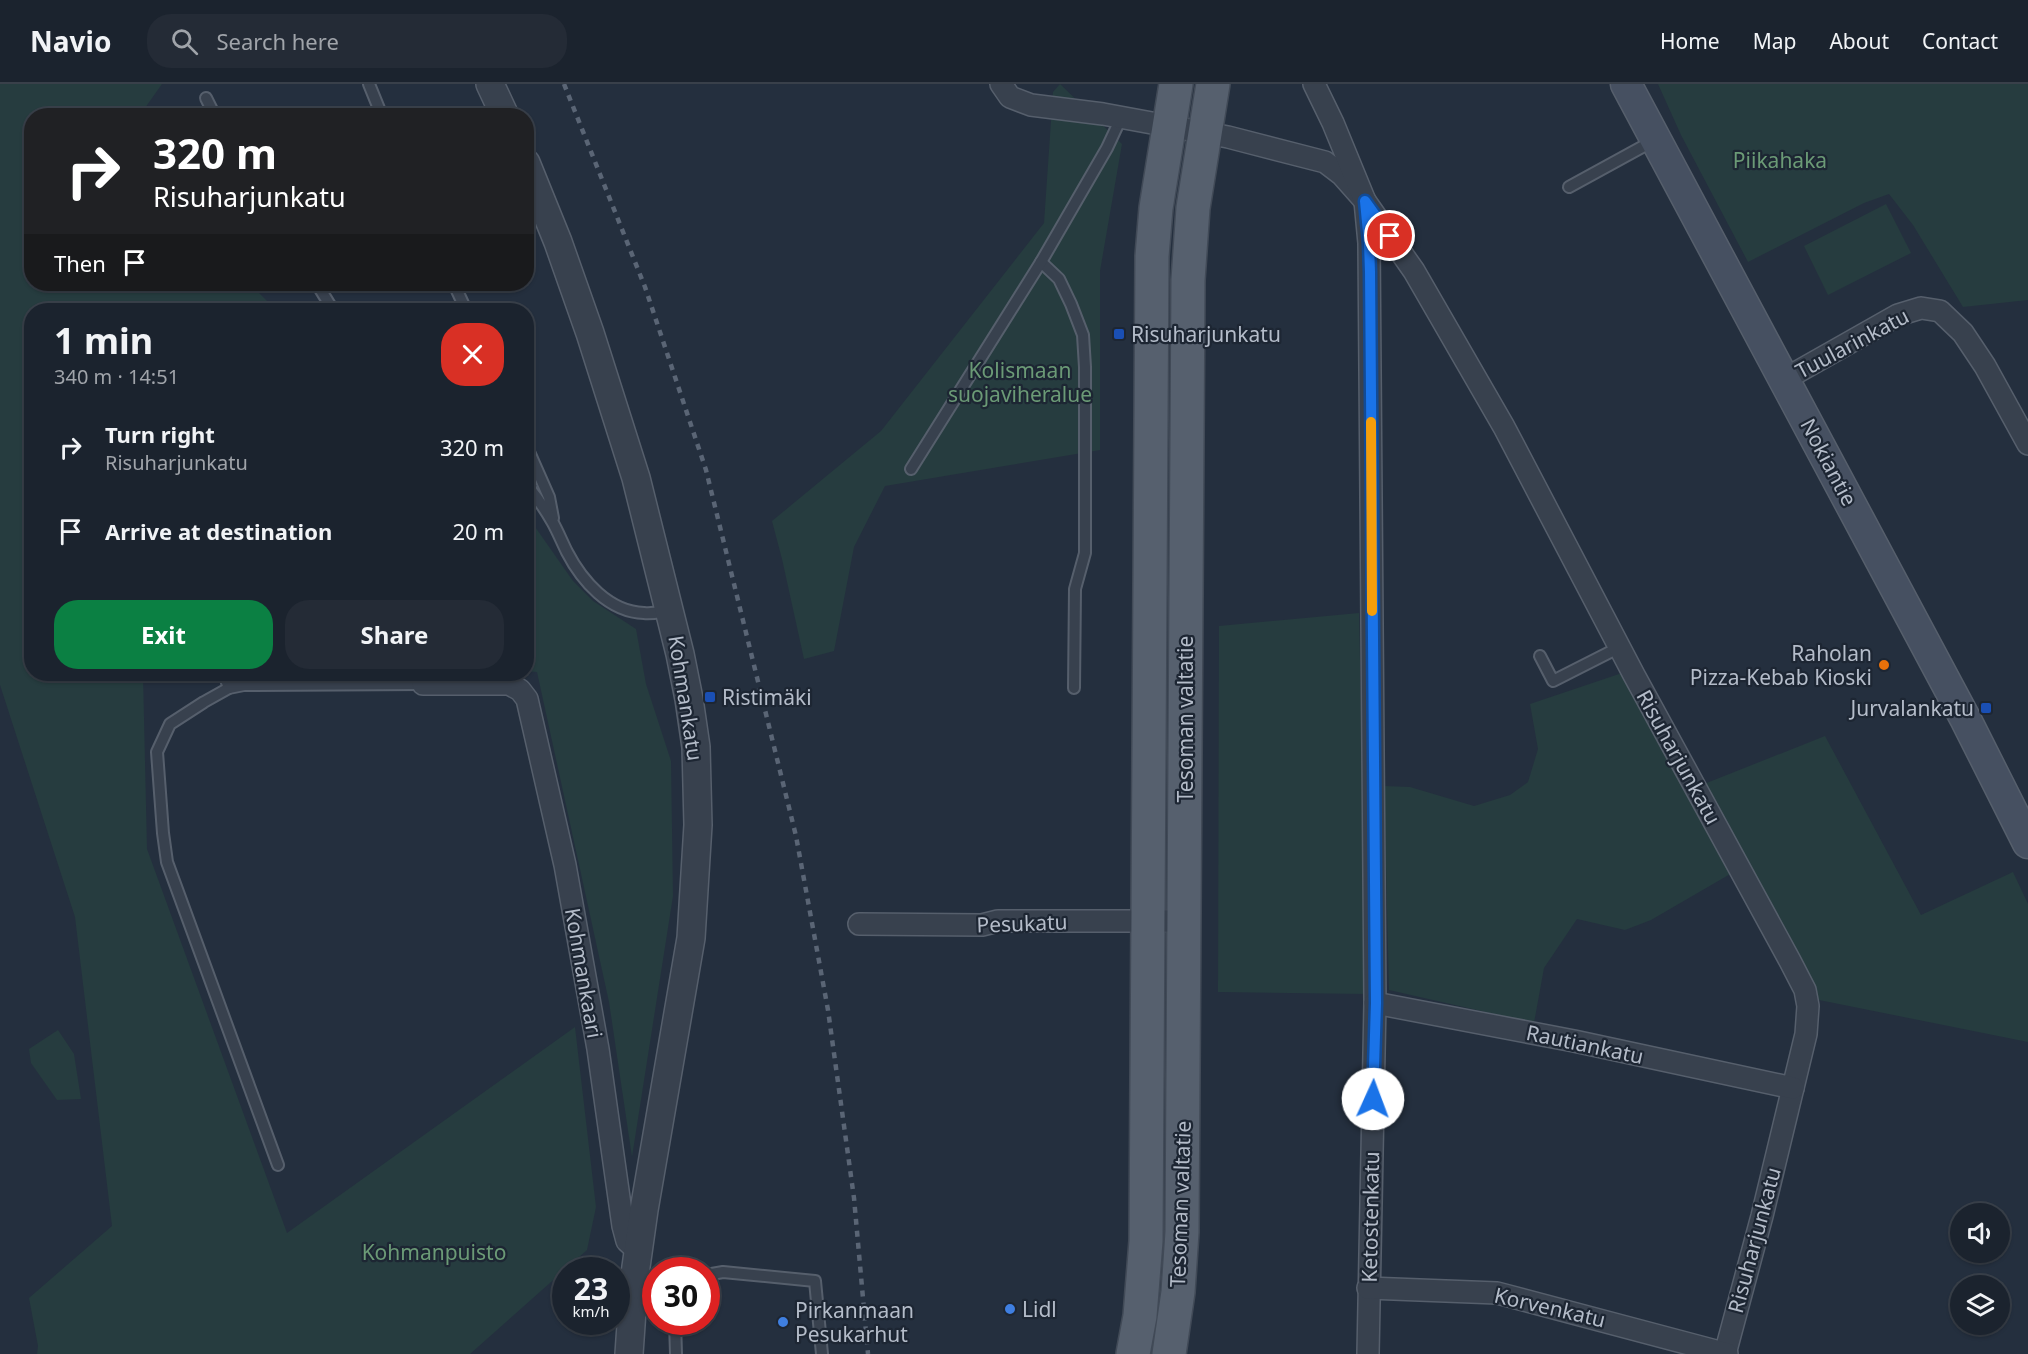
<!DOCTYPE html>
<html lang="en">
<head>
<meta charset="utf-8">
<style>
	body { margin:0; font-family:"Noto Sans",sans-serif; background:#242b36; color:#f1f3f6; height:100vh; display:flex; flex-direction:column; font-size:22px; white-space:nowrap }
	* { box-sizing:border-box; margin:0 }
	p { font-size:20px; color:#a0a4aa }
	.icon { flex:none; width:33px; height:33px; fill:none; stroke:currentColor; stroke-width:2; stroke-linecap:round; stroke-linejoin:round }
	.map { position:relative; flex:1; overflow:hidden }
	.panel { position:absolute; left:24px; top:219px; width:510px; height:378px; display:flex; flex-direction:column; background:#1b232e; border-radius:24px; box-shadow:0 2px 4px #0004,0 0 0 2px #39404a }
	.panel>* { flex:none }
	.guide { position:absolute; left:24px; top:24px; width:510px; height:183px; border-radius:24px; box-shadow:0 2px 4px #0004,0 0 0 2px #39404a; background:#202124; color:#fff; overflow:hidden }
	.controls { position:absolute; left:1950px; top:1119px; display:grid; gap:12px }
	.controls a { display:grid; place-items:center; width:60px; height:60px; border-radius:50%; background:#1b232e; box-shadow:0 2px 4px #0004,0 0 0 2px #39404a; font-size:30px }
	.speed { position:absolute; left:552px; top:1173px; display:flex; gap:12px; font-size:30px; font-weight:700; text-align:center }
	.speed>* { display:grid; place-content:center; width:78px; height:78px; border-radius:50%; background:#1b232e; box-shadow:0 2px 4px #0004,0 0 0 2px #39404a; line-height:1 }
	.speed small { font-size:15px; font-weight:400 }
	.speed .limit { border:9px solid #d22; background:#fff; color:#111 }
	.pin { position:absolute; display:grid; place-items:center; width:51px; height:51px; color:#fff; margin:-26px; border:3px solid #fff; border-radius:50%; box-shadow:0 2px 6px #0007 }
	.me { position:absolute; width:66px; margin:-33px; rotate:2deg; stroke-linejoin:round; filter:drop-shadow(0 0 4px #0008) }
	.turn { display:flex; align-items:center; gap:21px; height:126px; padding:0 30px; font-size:27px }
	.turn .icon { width:78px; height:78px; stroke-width:2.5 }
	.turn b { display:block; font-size:42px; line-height:51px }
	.then { display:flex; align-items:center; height:57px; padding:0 30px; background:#0003; gap:12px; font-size:22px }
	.round { display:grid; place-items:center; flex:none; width:63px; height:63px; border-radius:24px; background:#242b36 }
	.summary { display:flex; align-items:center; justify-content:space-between; height:102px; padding:0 30px }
	h1 { font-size:36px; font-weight:700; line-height:45px }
	.button { display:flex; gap:12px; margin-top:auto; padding:12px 30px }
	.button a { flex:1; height:69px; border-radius:24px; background:#0b8043; color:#fff; font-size:24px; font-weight:700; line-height:69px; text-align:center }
	.button a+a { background:#242b36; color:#f1f3f6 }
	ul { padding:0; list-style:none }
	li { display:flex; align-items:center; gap:18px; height:84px; padding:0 30px }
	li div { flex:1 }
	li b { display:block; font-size:22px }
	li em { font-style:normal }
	header { display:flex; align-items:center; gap:36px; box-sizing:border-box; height:84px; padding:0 30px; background:#1b232e; border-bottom:2px solid #39404a }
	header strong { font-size:28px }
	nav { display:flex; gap:33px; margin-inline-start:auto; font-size:21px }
	.search { width:420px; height:54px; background:#242b36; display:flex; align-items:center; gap:15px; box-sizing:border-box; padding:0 21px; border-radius:24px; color:#a0a4aa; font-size:22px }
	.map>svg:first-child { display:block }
	.green { fill:#263c3f }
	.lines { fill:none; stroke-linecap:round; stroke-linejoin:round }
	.service-casing { stroke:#565f6c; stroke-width:14 }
	.minor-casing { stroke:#565f6c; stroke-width:24 }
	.tertiary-casing { stroke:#565f6c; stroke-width:30 }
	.secondary-casing { stroke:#565f6c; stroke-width:33 }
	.primary-casing { stroke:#414a57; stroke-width:36 }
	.service { stroke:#38414e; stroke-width:10 }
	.minor { stroke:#38414e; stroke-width:21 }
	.tertiary { stroke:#38414e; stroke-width:27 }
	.secondary { stroke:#465061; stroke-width:30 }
	.primary { stroke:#56606e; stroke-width:33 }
	.rail { stroke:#5a6575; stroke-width:4.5; stroke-dasharray:6 6; stroke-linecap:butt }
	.route-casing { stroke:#114b97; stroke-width:15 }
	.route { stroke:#1a73e8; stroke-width:10 }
	.slow { stroke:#f59e0b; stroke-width:10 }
	.transit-dot { fill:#1a4fb4; stroke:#1d2633; stroke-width:2 }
	.food-dot { fill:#e8710a; stroke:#1d2633; stroke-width:2 }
	.shop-dot { fill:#3f7fe0; stroke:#1d2633; stroke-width:2 }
	.labels { text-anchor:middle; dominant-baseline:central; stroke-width:4.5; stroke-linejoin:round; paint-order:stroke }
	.park-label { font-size:21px; fill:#6b9a76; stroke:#1d2633 }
	.poi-label { font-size:21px; fill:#b4bcc9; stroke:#1d2633; text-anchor:start }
	.street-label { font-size:21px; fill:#b4bcc9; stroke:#1d2633 }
</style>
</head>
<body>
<header>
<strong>Navio</strong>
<div class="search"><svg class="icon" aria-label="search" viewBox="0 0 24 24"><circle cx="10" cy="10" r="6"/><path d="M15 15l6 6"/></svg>Search here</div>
<nav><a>Home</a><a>Map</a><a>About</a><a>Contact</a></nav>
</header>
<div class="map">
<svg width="2028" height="1270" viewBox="0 0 2028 1270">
	<rect width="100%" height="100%" fill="#242f3e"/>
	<g class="green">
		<polygon points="0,0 162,0 140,31 32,32 32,200 250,200 276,226 32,226 32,590 143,590 147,765 287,1149 575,943 596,1123 587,1166 470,1270 37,1270 38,1262 29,1214 112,1142 75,833 0,601"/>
		<polygon points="1060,0 1122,60 1100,187 1100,366 885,402 854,463 834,567 804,575 782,475 772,437 881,347 1044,139 1053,8"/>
		<polygon points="1658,0 2028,0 2028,216 1963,223 1913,141 1889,110 1864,119 1748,178 1681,51"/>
		<polygon points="1886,120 1911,169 1828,211 1804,162"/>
		<polygon points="526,430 573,497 593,517 636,545 646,600 671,677 673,812 632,1073 609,918 537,588 527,587"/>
		<polygon points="1359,529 1367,910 1218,908 1219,542"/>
		<polygon points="1625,588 1732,789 1651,836 1625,846 1577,835 1544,884 1534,939 1389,906 1384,702 1410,703 1474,722 1510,711 1528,698 1538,665 1530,620"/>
		<polygon points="1825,652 1921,831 2013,788 2028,820 2028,958 1819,916 1704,700"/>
		<polygon points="58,946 74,970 81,1015 57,1016 31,979 29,965"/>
	</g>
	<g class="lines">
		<g class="service-casing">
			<g id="service">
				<polyline points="369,0 382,32"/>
				<polyline points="206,14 215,32"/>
				<polyline points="1569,103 1653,57"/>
				<polyline points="1041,178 1059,195 1071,220 1083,251 1085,283 1085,469 1075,505 1074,604"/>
				<polyline points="317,200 333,226"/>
				<polyline points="454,200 466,226"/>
				<polyline points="526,361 549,413 553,434"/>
				<polyline points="911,385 1041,178 1107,64 1121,34"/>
				<path d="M526 400C536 412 545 425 553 439 558 448 562 458 567 468 582 497 609 528 644 529 652 530 660 528 667 527"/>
				<polyline points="1540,572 1553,597 1620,563"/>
				<polyline points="224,590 229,604"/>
				<polyline points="278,1081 167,778 163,749 157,668 170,640 204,618 229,604 244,601 423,600"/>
				<polyline points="706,1191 723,1188 815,1197 822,1270"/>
				<polyline points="635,1197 656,1200"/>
				<polyline points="675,1238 676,1270"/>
			</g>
		</g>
		<g class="minor-casing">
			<g id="minor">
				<polyline points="1001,0 1010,13 1031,21 1103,30 1228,53 1325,78 1342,91 1365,117 1414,187 1504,343 1634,591 1790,877 1805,906 1808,922 1806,950 1762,1132 1725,1270"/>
				<polyline points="1314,0 1333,39 1365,117 1369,159 1375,919 1368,1270"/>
				<polyline points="1785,295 1898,231 1921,224 1940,227 1963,249 1985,282 2028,360"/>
				<polyline points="423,600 509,600 520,606 527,615 565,781 598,965 623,1142 627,1157 638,1167"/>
				<polyline points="859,840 982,841 998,837 1185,837"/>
				<polyline points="1375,919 1574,957 1793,1004"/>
				<polyline points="1368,1204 1497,1209 1727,1270"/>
			</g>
		</g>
		<g class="tertiary-casing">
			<g id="tertiary">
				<polyline points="490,0 505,32"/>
				<polyline points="526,79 558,158 590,249 636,394 680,570 689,615 696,663 698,741 691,854 644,1126 634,1197 629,1270"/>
			</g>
		</g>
		<g class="secondary-casing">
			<polyline id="secondary" points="1626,0 1966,636 2028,759"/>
		</g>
		<g class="primary-casing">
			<g id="primary">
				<polyline points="1133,1270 1140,1232 1146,1157 1152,172 1156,124 1176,0"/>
				<polyline points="1169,1270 1178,1208 1182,1148 1188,196 1193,124 1213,0"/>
			</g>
		</g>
		<use href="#service" class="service"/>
		<use href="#minor" class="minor"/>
		<use href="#tertiary" class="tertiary"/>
		<use href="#secondary" class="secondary"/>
		<use href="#primary" class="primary"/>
		<polyline class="rail" points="564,0 645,203 706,386 796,752 828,926 854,1114 868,1270"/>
	</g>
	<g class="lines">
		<g class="route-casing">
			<polyline id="route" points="1373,1015 1376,919 1370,188 1369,159 1365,117 1390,152"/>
		</g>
		<use href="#route" class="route"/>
		<polyline class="slow" points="1371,338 1372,527"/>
	</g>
	<g class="transit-dot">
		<rect x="1113" y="244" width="12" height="12" rx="3"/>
		<rect x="704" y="607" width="12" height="12" rx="3"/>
		<rect x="1980" y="618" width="12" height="12" rx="3"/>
	</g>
	<circle class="food-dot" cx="1884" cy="581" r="6"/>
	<g class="shop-dot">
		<circle cx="1010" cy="1225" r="6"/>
		<circle cx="783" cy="1238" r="6"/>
	</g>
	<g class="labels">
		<g class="park-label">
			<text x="1780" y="76">Piikahaka</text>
			<text x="1020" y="286">Kolismaan<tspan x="1020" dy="24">suojaviheralue</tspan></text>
			<text x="434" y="1168">Kohmanpuisto</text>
		</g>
		<g class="poi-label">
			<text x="1131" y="250">Risuharjunkatu</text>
			<text x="1872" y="569" text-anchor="end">Raholan<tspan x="1872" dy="24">Pizza-Kebab Kioski</tspan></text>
			<text x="722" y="613">Ristimäki</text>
			<text x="1974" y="624" text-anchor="end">Jurvalankatu</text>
			<text x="1022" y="1225">Lidl</text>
			<text x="795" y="1226">Pirkanmaan<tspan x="795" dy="24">Pesukarhut</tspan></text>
		</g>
		<g class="street-label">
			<text transform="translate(1852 259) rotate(-28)">Tuularinkatu</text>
			<text transform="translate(1829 378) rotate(62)">Nokiantie</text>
			<text transform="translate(686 614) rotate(81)">Kohmankatu</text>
			<text transform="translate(1185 635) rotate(-90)">Tesoman valtatie</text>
			<text transform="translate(1679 673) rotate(61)">Risuharjunkatu</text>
			<text transform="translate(1022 839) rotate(-2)">Pesukatu</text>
			<text transform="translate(584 889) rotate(80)">Kohmankaari</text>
			<text transform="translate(1585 960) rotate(12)">Rautiankatu</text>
			<text transform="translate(1180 1120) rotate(-88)">Tesoman valtatie</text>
			<text transform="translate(1370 1133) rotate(-89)">Ketostenkatu</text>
			<text transform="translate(1754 1156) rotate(-75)">Risuharjunkatu</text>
			<text transform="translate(1550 1223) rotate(13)">Korvenkatu</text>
		</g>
	</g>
</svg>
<div class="controls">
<a><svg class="icon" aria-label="sound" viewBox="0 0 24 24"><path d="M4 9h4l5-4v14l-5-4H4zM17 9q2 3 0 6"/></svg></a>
<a><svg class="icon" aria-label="layers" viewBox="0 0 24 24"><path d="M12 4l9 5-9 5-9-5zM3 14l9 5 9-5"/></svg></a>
</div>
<div class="speed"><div>23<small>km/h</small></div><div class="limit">30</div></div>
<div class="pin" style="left:1390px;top:152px;background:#d93025"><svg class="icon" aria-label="arrive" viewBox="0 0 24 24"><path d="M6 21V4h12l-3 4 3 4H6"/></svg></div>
<svg class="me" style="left:1373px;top:1015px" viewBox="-20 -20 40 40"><circle r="19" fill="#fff"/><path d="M0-13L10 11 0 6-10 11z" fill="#1a73e8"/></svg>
<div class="guide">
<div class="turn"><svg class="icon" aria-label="right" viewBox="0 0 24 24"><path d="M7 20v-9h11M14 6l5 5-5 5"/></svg><div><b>320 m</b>Risuharjunkatu</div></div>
<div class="then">Then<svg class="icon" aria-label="arrive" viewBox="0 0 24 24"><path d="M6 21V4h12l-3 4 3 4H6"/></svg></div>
</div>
<section class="panel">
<div class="summary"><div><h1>1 min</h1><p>340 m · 14:51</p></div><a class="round" style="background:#d93025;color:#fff"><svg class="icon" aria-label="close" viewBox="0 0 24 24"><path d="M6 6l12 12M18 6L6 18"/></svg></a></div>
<ul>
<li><svg class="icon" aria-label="right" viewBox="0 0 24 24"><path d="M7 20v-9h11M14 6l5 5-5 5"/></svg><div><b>Turn right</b><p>Risuharjunkatu</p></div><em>320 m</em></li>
<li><svg class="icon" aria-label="arrive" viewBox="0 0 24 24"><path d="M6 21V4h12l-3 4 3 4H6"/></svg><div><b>Arrive at destination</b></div><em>20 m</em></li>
</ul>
<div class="button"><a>Exit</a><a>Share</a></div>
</section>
</div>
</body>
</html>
